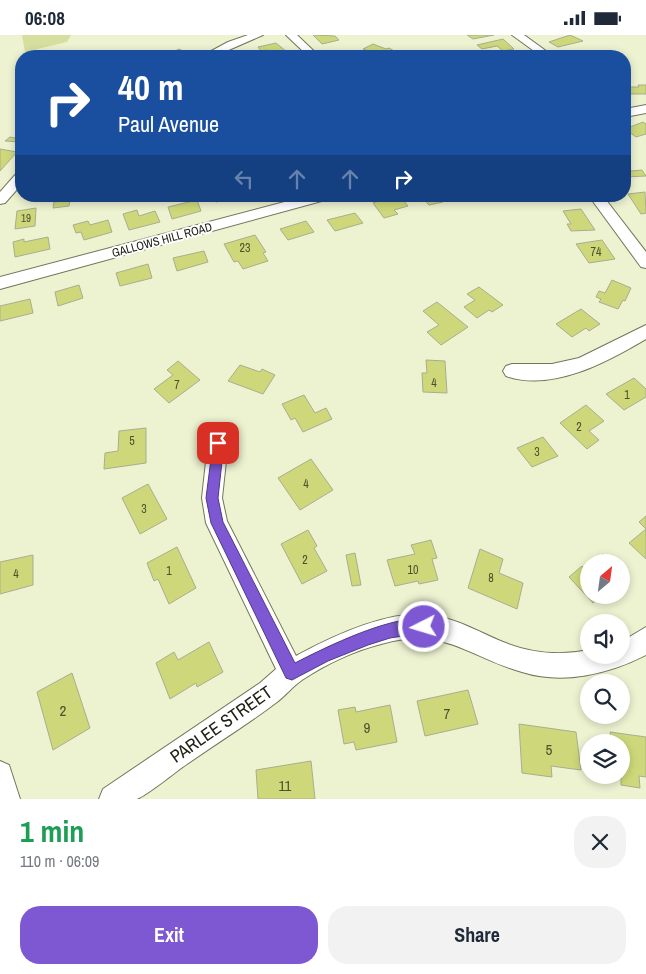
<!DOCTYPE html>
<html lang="en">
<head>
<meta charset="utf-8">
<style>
	body { margin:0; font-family:"Archivo Narrow",sans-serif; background:#f2f2f3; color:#1f2937; height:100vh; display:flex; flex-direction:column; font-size:19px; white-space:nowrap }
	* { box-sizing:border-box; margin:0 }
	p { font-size:16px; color:#747a83 }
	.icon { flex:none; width:28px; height:28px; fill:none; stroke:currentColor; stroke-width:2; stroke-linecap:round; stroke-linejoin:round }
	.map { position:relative; height:764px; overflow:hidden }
	.side { display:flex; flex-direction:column; background:#fff; flex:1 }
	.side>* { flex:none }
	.hud { position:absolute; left:15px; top:15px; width:616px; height:152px; border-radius:20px; box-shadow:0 2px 8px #0003; background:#1a4fa0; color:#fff; overflow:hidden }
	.needle { width:32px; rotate:29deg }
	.fabs { position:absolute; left:580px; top:519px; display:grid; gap:10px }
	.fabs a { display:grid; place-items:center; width:50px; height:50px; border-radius:50%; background:#fff; box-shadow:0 2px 8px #0003; font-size:25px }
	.pin { position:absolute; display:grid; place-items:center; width:42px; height:42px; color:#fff; margin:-21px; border-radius:10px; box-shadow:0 2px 8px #0006 }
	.me { position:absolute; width:55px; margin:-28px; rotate:265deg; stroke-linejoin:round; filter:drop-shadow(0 0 4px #0008) }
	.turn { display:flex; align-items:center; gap:18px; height:105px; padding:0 20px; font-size:22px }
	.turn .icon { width:65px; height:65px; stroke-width:2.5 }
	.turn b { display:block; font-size:35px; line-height:42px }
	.lanes { display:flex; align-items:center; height:48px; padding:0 20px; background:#0003; justify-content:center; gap:25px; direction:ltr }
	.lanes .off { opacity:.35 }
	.round { display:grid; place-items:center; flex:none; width:52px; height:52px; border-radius:20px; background:#f2f2f3 }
	.summary { display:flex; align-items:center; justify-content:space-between; height:85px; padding:0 20px }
	h1 { font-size:30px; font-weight:700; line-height:38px; color:#1e9e55 }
	.primary-button { display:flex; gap:10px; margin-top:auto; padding:10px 20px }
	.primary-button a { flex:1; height:58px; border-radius:20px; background:#7d58d2; color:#fff; font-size:20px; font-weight:700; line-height:58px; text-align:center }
	.primary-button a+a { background:#f2f2f3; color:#1f2937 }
	.status { display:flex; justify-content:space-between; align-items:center; height:35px; padding:0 25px; background:#fff; direction:ltr }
	.status svg { height:14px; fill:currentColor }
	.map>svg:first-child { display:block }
	.green { fill:#d7df9f }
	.building { fill:#ced87a; stroke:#a9ad8f }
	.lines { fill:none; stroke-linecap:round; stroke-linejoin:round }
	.street-casing { stroke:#727659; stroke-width:2 }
	.street { fill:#fff; fill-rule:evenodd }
	.route { fill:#7d58d2; stroke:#513988 }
	.labels { text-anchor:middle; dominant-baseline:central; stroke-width:4; stroke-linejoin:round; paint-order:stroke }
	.far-number-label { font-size:11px; fill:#4c502f }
	.far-street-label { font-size:12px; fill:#212216; stroke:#fff }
	.number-label { font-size:12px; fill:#4c502f }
	.near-number-label { font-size:15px; fill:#4c502f }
	.near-street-label { font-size:18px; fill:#212216; stroke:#fff }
</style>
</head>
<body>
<div class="status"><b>06:08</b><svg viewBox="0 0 49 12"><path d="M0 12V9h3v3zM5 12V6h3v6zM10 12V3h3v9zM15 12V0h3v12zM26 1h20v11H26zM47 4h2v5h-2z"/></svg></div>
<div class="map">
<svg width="646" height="764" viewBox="0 0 646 764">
	<rect width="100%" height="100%" fill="#edf2d1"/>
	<polygon class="green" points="22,0 71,0 67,7 25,17"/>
	<g class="building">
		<polygon points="313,0 335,1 339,5 322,9"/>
		<polygon points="467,0 494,0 473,4"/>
		<polygon points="570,0 583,6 558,12 549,7"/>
		<polygon points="503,4 514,14 503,16 497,11 482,14 477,10"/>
		<polygon points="276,8 287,17 273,21 267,15 261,16 258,12"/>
		<polygon points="373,9 386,14 389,13 396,17 385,21 363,14"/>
		<polygon points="179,14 189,19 184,21 165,21"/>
		<polygon points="577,16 586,21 570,21 566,18"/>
		<polygon points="638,50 646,50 646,59 630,59 625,52 639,52"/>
		<polygon points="643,87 646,89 646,99 636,102 625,94"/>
		<polygon points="21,97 21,107 5,106 10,102 15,103"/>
		<polygon points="0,114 17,117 0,136"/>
		<polygon points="625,128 631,136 642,135 646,141 625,142"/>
		<polygon points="645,157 646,178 641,179 628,159"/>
		<polygon points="212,161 238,161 239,162 216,167"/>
		<polygon points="392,161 400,161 408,171 394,175 398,179 384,183 373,168"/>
		<polygon points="421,161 439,161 443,167 429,170"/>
		<polygon points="70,165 69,171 53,173 54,167"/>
		<polygon points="197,165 201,176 172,184 168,172"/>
		<polygon points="36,173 35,191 15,194 17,176"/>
		<polygon points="581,174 595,195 571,196 567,189 571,189 563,176"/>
		<polygon points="137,175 139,181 155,176 160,187 129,195 123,179"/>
		<polygon points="355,178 363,188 335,196 327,185"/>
		<polygon points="108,185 112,197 84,205 81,197 76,198 73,190 88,186 90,190"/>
		<polygon points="306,186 314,197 288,205 280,194"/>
		<polygon points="255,200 266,217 263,218 268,226 243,234 238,226 234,227 224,209"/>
		<polygon points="48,202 50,214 15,222 13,207 24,204 24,207"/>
		<polygon points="602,205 615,224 589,228 576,209"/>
		<polygon points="204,216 208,227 177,236 173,223"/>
		<polygon points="148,229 152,243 120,251 116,238"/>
		<polygon points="612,245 631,253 625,266 623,265 618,274 599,267 601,264 596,262 599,256 605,258"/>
		<polygon points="79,250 83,263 58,271 55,257"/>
		<polygon points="479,252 503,270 492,277 489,275 477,283 464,272 475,265 467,259"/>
		<polygon points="30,264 33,278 0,286 0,271"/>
		<polygon points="437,267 468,292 441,310 427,297 439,290 423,276"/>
		<polygon points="581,274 600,289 589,296 586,293 572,302 556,289"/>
		<polygon points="426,325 445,326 447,358 423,357 422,338 427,338"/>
		<polygon points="178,326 200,345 169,368 154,354 173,340 167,335"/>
		<polygon points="240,330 260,337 262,334 275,340 263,359 228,346"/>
		<polygon points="634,343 646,354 646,362 624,375 606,359"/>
		<polygon points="304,360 315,378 326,373 332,384 303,397 295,383 291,385 282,369"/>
		<polygon points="586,370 604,386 589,396 599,405 587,414 560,388"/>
		<polygon points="146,393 146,428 104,434 105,418 118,416 119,396"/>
		<polygon points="543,402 558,421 532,432 517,413"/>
		<polygon points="311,424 333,455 300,475 278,443"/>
		<polygon points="148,449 167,484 140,499 122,463"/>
		<polygon points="646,481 646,524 629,508 646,494 639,487"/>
		<polygon points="308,495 317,511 314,513 327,536 302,549 281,509"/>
		<polygon points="431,505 437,523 432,524 438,545 419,549 418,546 395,551 387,525 415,519 411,510"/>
		<polygon points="177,512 196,553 169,569 158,544 154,546 147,528"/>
		<polygon points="480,514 503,524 499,538 523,548 517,574 468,553"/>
		<polygon points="355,518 361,550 352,551 346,520"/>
		<polygon points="603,519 612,528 593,528"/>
		<polygon points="33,520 33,550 0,559 0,527"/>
		<polygon points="582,531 585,534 589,531 589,560 602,560 593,568 569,542"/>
		<polygon points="209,607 223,637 197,652 196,648 170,664 156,628 174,617 178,625"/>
		<polygon points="72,638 90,693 53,715 37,657"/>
		<polygon points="468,655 478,689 425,701 417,666"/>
		<polygon points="390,670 397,707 356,715 354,707 344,709 338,675 355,672 356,677"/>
		<polygon points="519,689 576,697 581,735 551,731 552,742 522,738"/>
		<polygon points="610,697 646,702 646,742 639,741 640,753 621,750 621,708 612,708"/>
		<polygon points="311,726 315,764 258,764 256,735"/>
	</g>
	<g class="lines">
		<g class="street-casing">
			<g id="street">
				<polygon points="248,0 263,0 215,21 202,21 228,7"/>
				<polygon points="286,0 297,0 319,21 308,21"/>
				<polygon points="512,0 524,0 553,21 541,21"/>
				<polygon points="646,70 646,78 625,82 625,74"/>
				<polygon points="21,138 21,150 5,168 0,169 0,157 16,139"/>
				<polygon points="307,161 331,161 329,164 0,254 0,242"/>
				<polygon points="589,161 603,161 646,217 646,233 641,232"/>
				<path d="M646 290V304C607 327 553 357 506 341L503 336 506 331 512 329H552L579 323Z"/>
				<path d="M218 400 225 402 228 408 222 463 227 486 296 621C333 601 393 572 436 581 459 585 481 598 503 607 530 618 560 621 589 615V620H621V607L646 592V620C609 639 563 650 522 637 466 621 445 591 381 609 354 616 326 629 302 645 293 651 286 660 277 667 248 689 217 708 187 729 175 737 149 759 137 764 129 764 109 764 99 764L103 754 260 648 276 634 206 488 202 463 208 408 211 402Z"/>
				<polygon points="0,726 9,730 20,764 0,764"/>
			</g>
		</g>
		<use href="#street" class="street"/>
	</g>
	<path class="route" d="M218 403 223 404 224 408 218 463 223 487 295 628C322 614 400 575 429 586L431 592 429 597 390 603 368 610 328 626 292 645 286 643 211 488 206 463 213 408 214 404Z"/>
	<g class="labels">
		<g class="far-number-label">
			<text x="26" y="183">19</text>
		</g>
		<g class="far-street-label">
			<text transform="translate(162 205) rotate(-15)">GALLOWS HILL ROAD</text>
		</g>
		<g class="number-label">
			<text x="245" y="213">23</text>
			<text x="596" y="217">74</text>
			<text x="434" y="348">4</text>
			<text x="177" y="350">7</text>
			<text x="627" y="360">1</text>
			<text x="579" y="392">2</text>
			<text x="132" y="406">5</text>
			<text x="537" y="417">3</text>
			<text x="306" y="449">4</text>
			<text x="144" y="474">3</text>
			<text x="305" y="525">2</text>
			<text x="413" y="535">10</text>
			<text x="169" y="536">1</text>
			<text x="16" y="539">4</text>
			<text x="491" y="543">8</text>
		</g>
		<g class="near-number-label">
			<text x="63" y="675">2</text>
			<text x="447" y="678">7</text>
			<text x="367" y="692">9</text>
			<text x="549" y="714">5</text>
			<text x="285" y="750">11</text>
		</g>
		<g class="near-street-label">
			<text transform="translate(221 689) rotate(-35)">PARLEE STREET</text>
		</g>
	</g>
</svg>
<div class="fabs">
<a><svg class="needle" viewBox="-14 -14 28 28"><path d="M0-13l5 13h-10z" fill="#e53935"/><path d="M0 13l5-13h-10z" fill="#747a83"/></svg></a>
<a><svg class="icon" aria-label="sound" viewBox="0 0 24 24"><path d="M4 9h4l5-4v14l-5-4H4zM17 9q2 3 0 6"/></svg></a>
<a><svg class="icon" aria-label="search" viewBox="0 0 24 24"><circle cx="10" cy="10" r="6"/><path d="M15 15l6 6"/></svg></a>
<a><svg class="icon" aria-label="layers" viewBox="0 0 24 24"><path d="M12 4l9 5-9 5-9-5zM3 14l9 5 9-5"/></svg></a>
</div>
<div class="pin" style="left:218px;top:408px;background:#d93025"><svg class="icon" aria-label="arrive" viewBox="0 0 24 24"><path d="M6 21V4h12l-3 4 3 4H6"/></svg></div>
<svg class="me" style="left:424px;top:592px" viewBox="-20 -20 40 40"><circle r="17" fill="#7d58d2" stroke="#fff" stroke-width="3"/><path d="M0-11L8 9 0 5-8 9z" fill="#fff"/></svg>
<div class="hud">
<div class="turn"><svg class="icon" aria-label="right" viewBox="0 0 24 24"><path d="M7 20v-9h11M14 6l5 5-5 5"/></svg><div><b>40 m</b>Paul Avenue</div></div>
<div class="lanes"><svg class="icon off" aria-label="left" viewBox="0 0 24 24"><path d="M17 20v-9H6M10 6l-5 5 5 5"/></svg><svg class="icon off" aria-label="ahead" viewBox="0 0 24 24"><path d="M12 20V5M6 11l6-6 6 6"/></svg><svg class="icon off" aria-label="ahead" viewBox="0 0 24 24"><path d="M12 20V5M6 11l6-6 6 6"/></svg><svg class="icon" aria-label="right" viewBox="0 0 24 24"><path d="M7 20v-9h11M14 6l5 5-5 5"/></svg></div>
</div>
</div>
<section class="side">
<div class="summary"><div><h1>1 min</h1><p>110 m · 06:09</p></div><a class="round"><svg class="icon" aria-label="close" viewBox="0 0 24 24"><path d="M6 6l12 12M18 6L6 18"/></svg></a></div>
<div class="primary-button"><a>Exit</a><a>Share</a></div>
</section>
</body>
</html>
